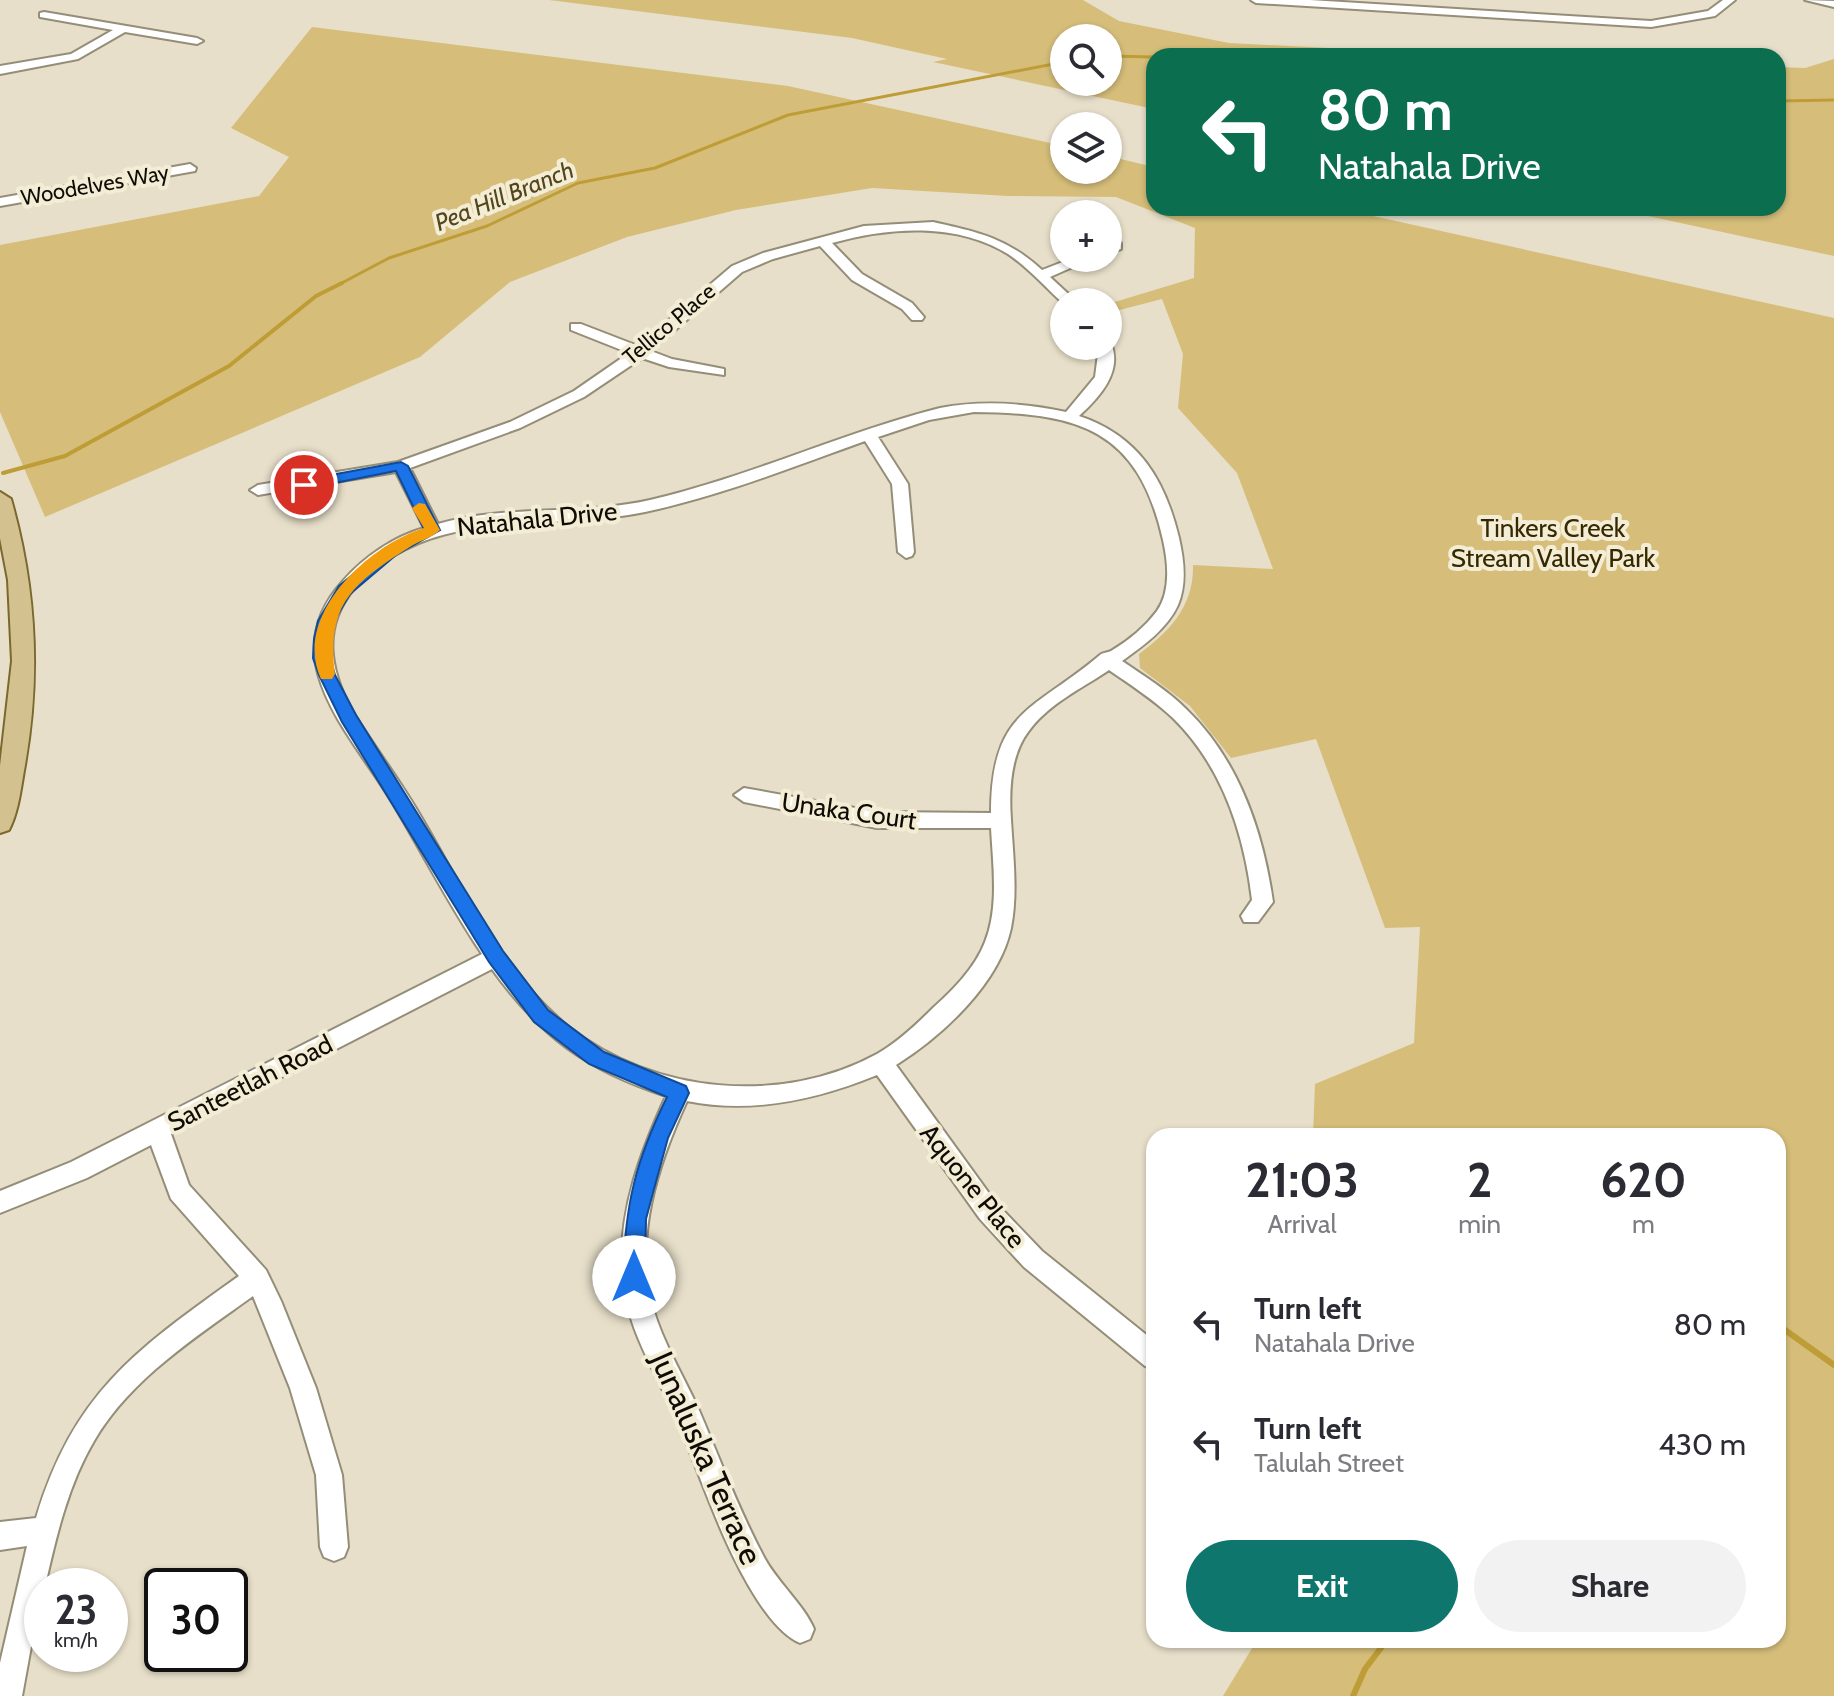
<!DOCTYPE html>
<html lang="en">
<head>
<meta charset="utf-8">
<style>
	body { margin:0; font-family:Cabin,sans-serif; background:#f2f2f3; color:#2b2b33; height:100vh; display:flex; flex-direction:column; font-size:30px; white-space:nowrap }
	* { box-sizing:border-box; margin:0 }
	p { font-size:26px; color:#7c7c81 }
	.icon { flex:none; width:44px; height:44px; fill:none; stroke:currentColor; stroke-width:2; stroke-linecap:round; stroke-linejoin:round }
	.map { position:relative; flex:1; overflow:hidden }
	.panel { position:absolute; left:1146px; top:1128px; width:640px; height:520px; display:flex; flex-direction:column; background:#fff; border-radius:24px; box-shadow:0 2px 6px #0004 }
	.panel>* { flex:none }
	.guide { position:absolute; left:1146px; top:48px; width:640px; height:168px; border-radius:24px; box-shadow:0 2px 6px #0004; background:#0b6e4f; color:#fff; overflow:hidden }
	.fabs { position:absolute; left:1050px; top:24px; display:grid; gap:16px }
	.fabs a { display:grid; place-items:center; width:72px; height:72px; border-radius:50%; background:#fff; box-shadow:0 2px 6px #0004; font-size:40px }
	.speed { position:absolute; left:24px; top:1568px; display:flex; gap:16px; font-size:40px; font-weight:700; text-align:center }
	.speed>* { display:grid; place-content:center; width:104px; height:104px; border-radius:50%; background:#fff; box-shadow:0 2px 6px #0004; line-height:1 }
	.speed small { font-size:20px; font-weight:400 }
	.speed .limit { border:4px solid #111; border-radius:12px; background:#fff; color:#111 }
	.pin { position:absolute; display:grid; place-items:center; width:68px; height:68px; color:#fff; margin:-34px; border:4px solid #fff; border-radius:50%; box-shadow:0 2px 8px #0007 }
	.me { position:absolute; width:88px; margin:-44px; rotate:0deg; stroke-linejoin:round; filter:drop-shadow(0 0 6px #0008) }
	.turn { display:flex; align-items:center; gap:28px; height:168px; padding:0 40px; font-size:36px }
	.turn .icon { width:104px; height:104px; stroke-width:2.5 }
	.turn b { display:block; font-size:56px; line-height:68px }
	.eta { display:flex; justify-content:space-evenly; align-items:center; height:136px; text-align:center }
	.eta b { font-size:48px; font-weight:800; line-height:56px }
	.button { display:flex; gap:16px; margin-top:auto; padding:16px 40px }
	.button a { flex:1; height:92px; border-radius:48px; background:#0f766e; color:#fff; font-size:32px; font-weight:800; line-height:92px; text-align:center }
	.button a+a { background:#f2f2f3; color:#2b2b33 }
	ul { padding:0; list-style:none }
	li { display:flex; align-items:center; gap:24px; height:120px; padding:0 40px }
	li div { flex:1 }
	li b { display:block; font-size:30px }
	li em { font-style:normal }
	.map>svg:first-child { display:block }
	.green { fill:#d6be7a; fill-rule:evenodd }
	.lines { fill:none; stroke-linecap:round; stroke-linejoin:round }
	.stream-far2 { stroke:#be9d37; stroke-width:3 }
	.stream-far1 { stroke:#be9d37; stroke-width:4 }
	.stream { stroke:#be9d37; stroke-width:6 }
	.minor-casing { stroke:#948d78; stroke-width:4 }
	.major-casing { stroke:#7b682f; stroke-width:4 }
	.minor { fill:#fff; fill-rule:evenodd }
	.major { fill:#d3c290; fill-rule:evenodd }
	.route { fill:#1a73e8; stroke:#114b97; stroke-width:2 }
	.slow { fill:#f59e0b }
	.labels { text-anchor:middle; dominant-baseline:central; stroke-width:8; stroke-linejoin:round; paint-order:stroke }
	.far-street-label { font-size:22px; fill:#0f0c05; stroke:#f4edd6 }
	.far-water-label { font-size:24px; font-style:italic; fill:#53461c; stroke:#f4edd6 }
	.street-label { font-size:26px; fill:#0f0c05; stroke:#f4edd6 }
	.park-label { font-size:26px; fill:#362900; stroke:#f4edd6 }
	.near-street-label { font-size:32px; fill:#0f0c05; stroke:#f4edd6 }
</style>
</head>
<body>
<div class="map">
<svg width="1834" height="1696" viewBox="0 0 1834 1696">
	<rect width="100%" height="100%" fill="#e7dfc9"/>
	<g class="green">
		<path d="M549 0H1083L1119 21 1229 43 1484 56H1154V109L933 62 947 59 852 38ZM1108 38V82H1064V38Z"/>
		<path d="M312 27 788 86 1064 146V170H1108V156L1154 167V208H1337L1834 318V1696H1223L1257 1640H1778V1136H1313L1315 1084 1414 1043 1420 927 1385 928 1316 739 1231 758 1190 706 1140 668 1139 654C1170 631 1194 606 1193 565L1273 569 1237 473 1178 408 1183 354 1162 299 1108 313V304L1194 278 1195 228 1116 197 1008 196 872 188 736 210 627 237 510 282 420 357 45 517 0 412V245L259 196 289 157 231 128Z"/>
		<polygon points="1834,59 1834,256 1611,208 1778,208 1778,67 1805,68"/>
	</g>
	<g class="lines">
		<g class="stream-far2">
			<polyline points="1108,56 1154,57"/>
			<polyline points="1778,101 1834,100"/>
			<polyline points="338,285 389,258 487,226 578,183 655,168 788,115 1064,62"/>
		</g>
		<polyline class="stream-far1" points="3,473 65,456 229,366 316,296 342,283"/>
		<g class="stream">
			<polyline points="1778,1325 1834,1365"/>
			<polyline points="1353,1696 1365,1669 1387,1640"/>
		</g>
		<g class="minor-casing">
			<g id="minor">
				<polygon points="1251,0 1310,0 1651,21 1708,11 1723,0 1735,0 1715,16 1651,27 1256,3"/>
				<polygon points="1805,0 1834,1 1834,7"/>
				<polygon points="44,12 197,38 203,41 197,44 125,32 78,59 0,74 0,66 71,54 113,30 40,17 40,13"/>
				<polygon points="190,164 196,168 195,171 0,206 0,198"/>
				<path d="M933 222C978 232 1007 238 1042 270L1073 258H1093L1050 277 1077 302 1064 304C1046 288 1028 267 1008 254 956 222 889 227 832 243L862 274 912 303 924 317 922 320H912L902 309 852 280 820 246 773 259 742 272 651 351 672 359 724 369V375L669 367 642 358 584 397 520 428 410 468 438 524C507 504 580 516 650 500 749 477 842 433 940 408 983 400 1024 403 1066 412L1095 377 1099 346 1111 343C1123 372 1099 398 1079 416 1139 436 1165 480 1179 538 1184 560 1187 584 1178 605 1167 629 1143 646 1122 661 1144 676 1167 690 1186 709 1238 759 1263 831 1273 902L1258 922H1244L1241 916 1252 900C1244 833 1222 766 1173 718 1154 700 1131 685 1109 670 1081 689 1048 704 1028 732 1010 756 1009 791 1011 820 1013 855 1018 893 1011 928 999 984 942 1036 896 1065L996 1203 1042 1251 1154 1341V1370L1145 1366 1024 1267 980 1219 877 1075C816 1100 752 1114 687 1101 658 1164 633 1238 653 1308 663 1343 683 1375 698 1408 720 1459 739 1511 765 1559 779 1584 804 1605 814 1629L810 1639 800 1643C783 1636 768 1616 758 1601 722 1545 702 1479 676 1418 655 1371 624 1324 622 1271 619 1209 641 1151 666 1096 586 1070 541 1037 492 969L171 1134 189 1185 266 1270 281 1301 316 1388 342 1475 348 1547 344 1557 334 1561 324 1557 320 1547 316 1475 290 1388 253 1296C196 1337 130 1379 94 1441 68 1485 56 1537 45 1586H42L22 1696H0V1663L27 1546 0 1550V1522L36 1518C74 1392 137 1349 239 1276L171 1199 151 1145 87 1178 0 1213V1191L71 1162 482 954C449 905 422 852 392 802 351 733 272 659 343 581 364 557 393 537 424 528L396 472 258 495 250 490 258 485 398 462 510 422 574 391 629 353 571 330V324H581L638 346 732 266 763 253 864 226ZM974 412C1079 413 1138 429 1163 540 1168 562 1171 591 1157 611 1146 626 1128 641 1111 651 1108 653 1103 652 1100 655 1034 711 991 709 991 813L877 812 744 788 734 795 744 802 877 828H991C993 866 999 907 985 942 975 968 953 990 933 1008 916 1025 898 1042 877 1054 782 1106 653 1094 569 1027 502 974 463 888 420 815 399 779 373 745 351 709 330 669 322 628 353 590 428 503 545 533 645 512 720 496 793 467 865 441L892 484 898 552 906 558 912 556 914 552 908 484 878 437 929 420Z"/>
				<polygon points="1116,242 1121,243 1121,249 1108,253 1108,244"/>
			</g>
		</g>
		<g class="major-casing">
			<path id="major" d="M0 492 11 499C36 587 41 674 25 765 21 786 19 811 9 830L0 833V766L12 661 8 580 0 538Z"/>
		</g>
		<use href="#minor" class="minor"/>
		<use href="#major" class="major"/>
	</g>
	<path class="route" d="M401 462 408 466 440 530 396 555 350 594 334 621 330 639V658L335 675 356 715 503 951 548 1010 604 1052 686 1086 689 1093 668 1138 654 1189 646 1219 645 1277 642 1284 634 1287 626 1284 623 1277C625 1205 635 1162 667 1097L589 1064 534 1022 489 962 342 722 319 675 313 658 314 639 318 621 339 586 385 548 424 529 396 471 304 489 296 485 304 480Z"/>
	<path class="slow" d="M419 503 425 504 440 530C433 537 422 540 413 545 356 581 325 602 335 674L332 679H321C292 615 369 545 424 528L412 508Z"/>
	<g class="labels">
		<g class="far-street-label">
			<text transform="translate(95 185) rotate(-10)">Woodelves Way</text>
			<text transform="translate(669 324) rotate(-40)">Tellico Place</text>
		</g>
		<g class="far-water-label">
			<text transform="translate(504 196) rotate(-22)">Pea Hill Branch</text>
		</g>
		<g class="street-label">
			<text transform="translate(537 519) rotate(-6)">Natahala Drive</text>
			<text transform="translate(849 811) rotate(8)">Unaka Court</text>
			<text transform="translate(250 1083) rotate(-27)">Santeetlah Road</text>
			<text transform="translate(973 1186) rotate(51)">Aquone Place</text>
		</g>
		<g class="park-label">
			<text x="1553" y="528">Tinkers Creek<tspan x="1553" dy="30">Stream Valley Park</tspan></text>
		</g>
		<g class="near-street-label">
			<text transform="translate(707 1458) rotate(66)">Junaluska Terrace</text>
		</g>
	</g>
</svg>
<div class="fabs">
<a><svg class="icon" aria-label="search" viewBox="0 0 24 24"><circle cx="10" cy="10" r="6"/><path d="M15 15l6 6"/></svg></a>
<a><svg class="icon" aria-label="layers" viewBox="0 0 24 24"><path d="M12 4l9 5-9 5-9-5zM3 14l9 5 9-5"/></svg></a>
<a>+</a>
<a>−</a>
</div>
<div class="speed"><div>23<small>km/h</small></div><div class="limit">30</div></div>
<div class="pin" style="left:304px;top:485px;background:#d93025"><svg class="icon" aria-label="arrive" viewBox="0 0 24 24"><path d="M6 21V4h12l-3 4 3 4H6"/></svg></div>
<svg class="me" style="left:634px;top:1277px" viewBox="-20 -20 40 40"><circle r="19" fill="#fff"/><path d="M0-13L10 11 0 6-10 11z" fill="#1a73e8"/></svg>
<div class="guide">
<div class="turn"><svg class="icon" aria-label="left" viewBox="0 0 24 24"><path d="M17 20v-9H6M10 6l-5 5 5 5"/></svg><div><b>80 m</b>Natahala Drive</div></div>
</div>
<section class="panel">
<div class="eta">
<div><b>21:03</b><p>Arrival</p></div>
<div><b>2</b><p>min</p></div>
<div><b>620</b><p>m</p></div>
</div>
<ul>
<li><svg class="icon" aria-label="left" viewBox="0 0 24 24"><path d="M17 20v-9H6M10 6l-5 5 5 5"/></svg><div><b>Turn left</b><p>Natahala Drive</p></div><em>80 m</em></li>
<li><svg class="icon" aria-label="left" viewBox="0 0 24 24"><path d="M17 20v-9H6M10 6l-5 5 5 5"/></svg><div><b>Turn left</b><p>Talulah Street</p></div><em>430 m</em></li>
</ul>
<div class="button"><a>Exit</a><a>Share</a></div>
</section>
</div>
</body>
</html>
